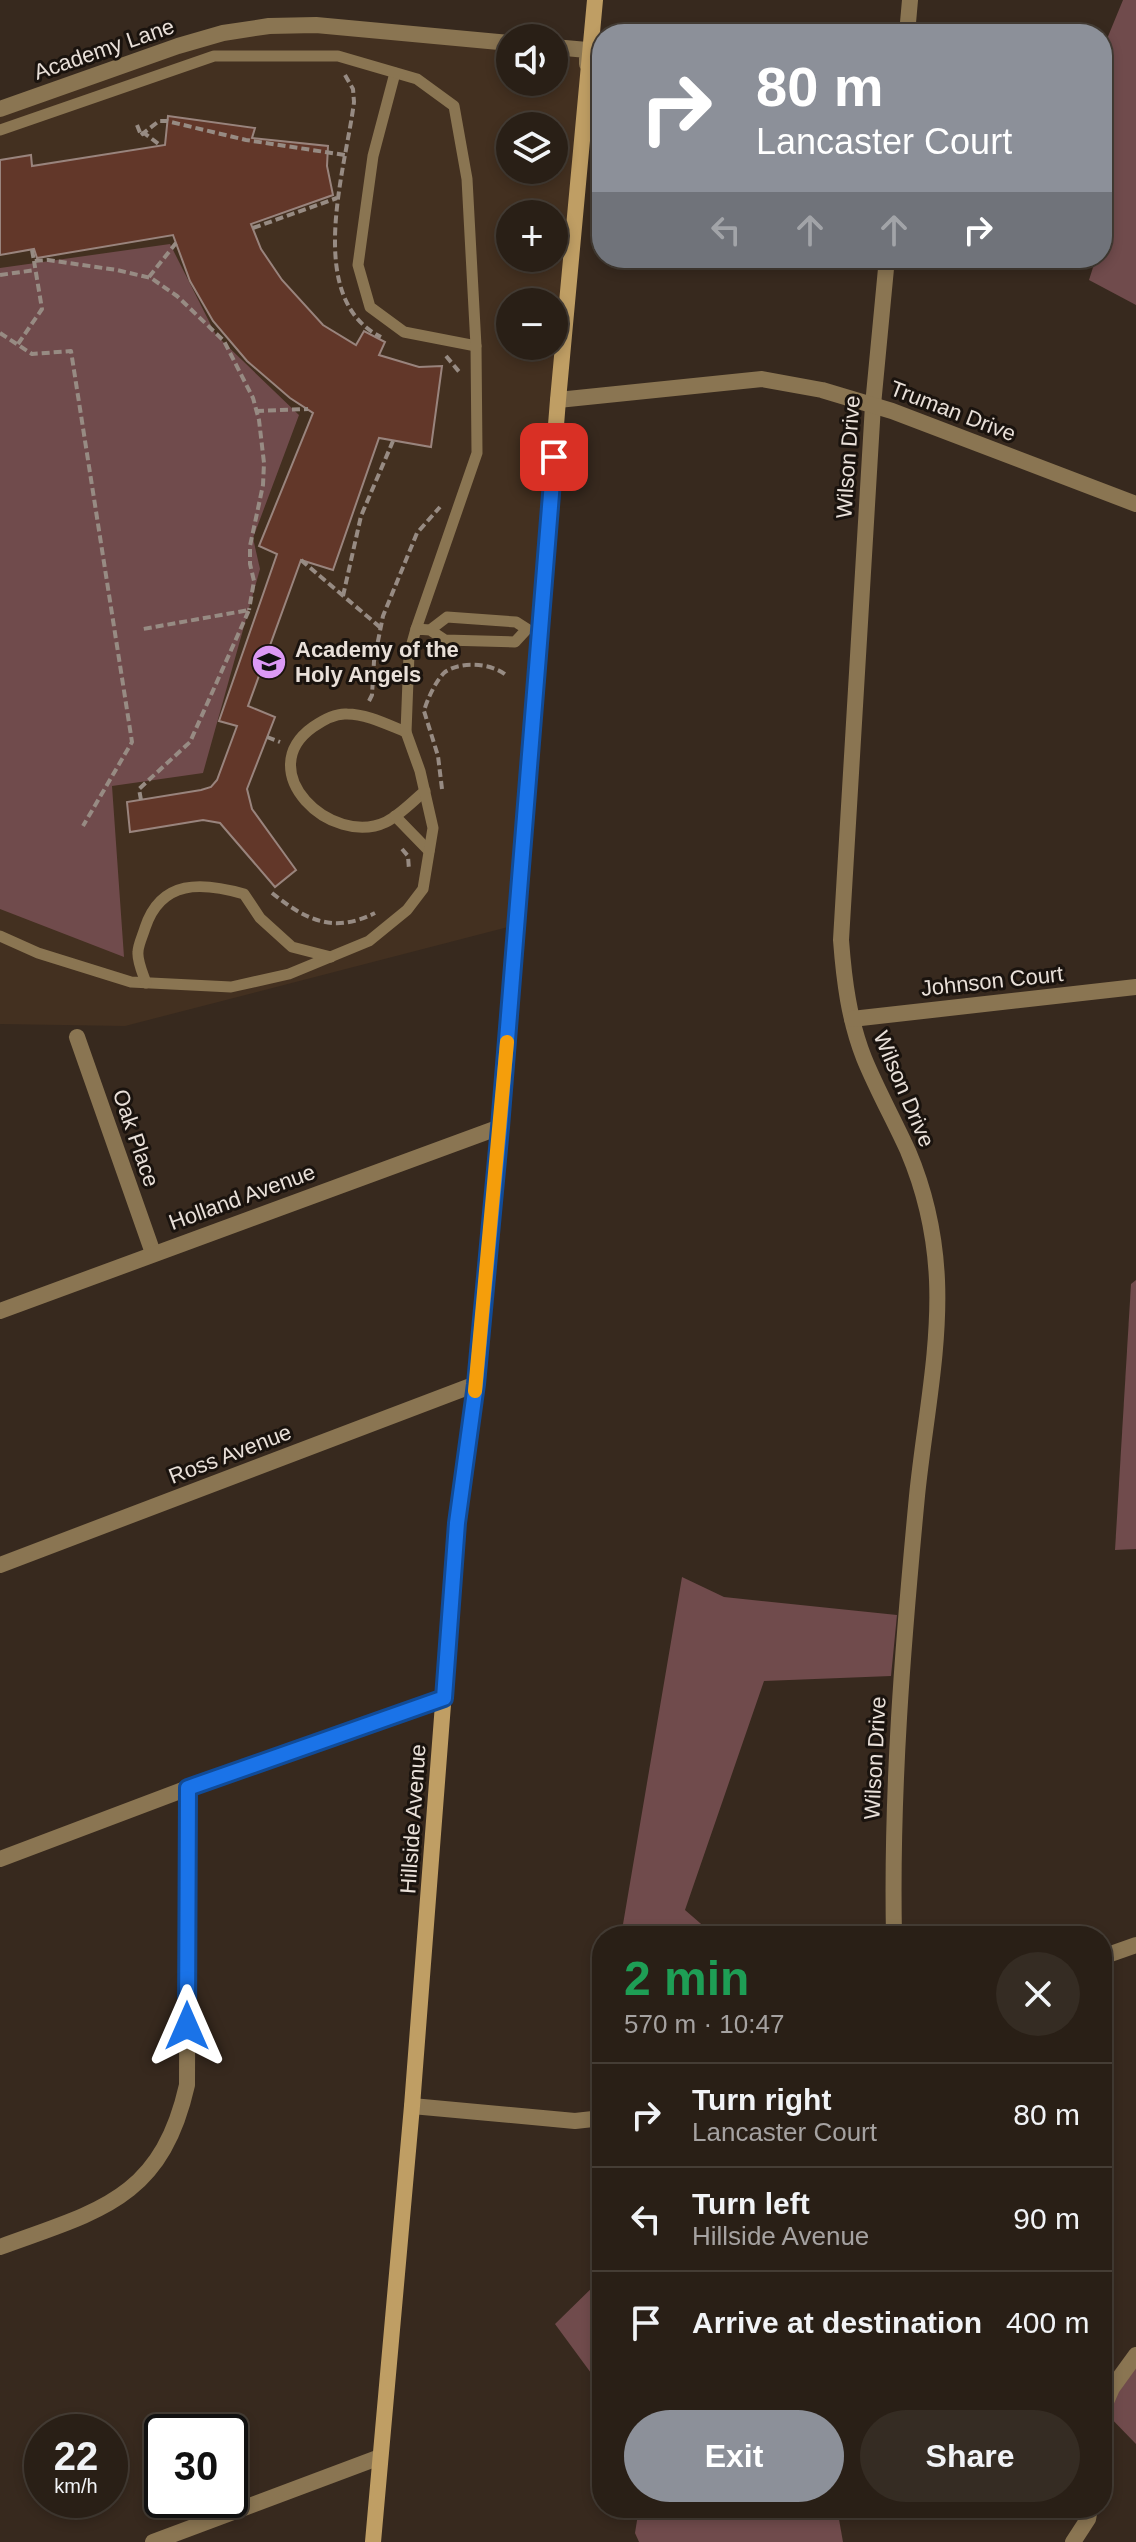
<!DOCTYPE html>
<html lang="en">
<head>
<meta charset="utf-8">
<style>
	body { margin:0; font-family:Helvetica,sans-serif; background:#352c23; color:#f1f3f6; height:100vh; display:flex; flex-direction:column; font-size:30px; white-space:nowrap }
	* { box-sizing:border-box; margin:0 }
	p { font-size:26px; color:#a5a2a1 }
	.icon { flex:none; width:44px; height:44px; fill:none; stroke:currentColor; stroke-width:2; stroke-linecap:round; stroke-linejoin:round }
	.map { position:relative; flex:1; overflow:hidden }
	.panel { position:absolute; left:592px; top:1926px; width:520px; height:592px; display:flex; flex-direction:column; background:#291f16; border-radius:32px; box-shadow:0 4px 12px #0003,0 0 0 2px #453d35 }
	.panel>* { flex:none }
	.hud { position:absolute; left:592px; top:24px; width:520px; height:244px; border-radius:32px; box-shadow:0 4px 12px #0003,0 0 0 2px #453d35; background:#8c9099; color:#fff; overflow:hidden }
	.fabs { position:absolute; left:496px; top:24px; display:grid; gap:16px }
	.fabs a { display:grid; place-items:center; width:72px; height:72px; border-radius:50%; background:#291f16; box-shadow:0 4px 12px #0003,0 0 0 2px #453d35; font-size:40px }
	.speed { position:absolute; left:24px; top:2414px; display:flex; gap:16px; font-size:40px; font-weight:700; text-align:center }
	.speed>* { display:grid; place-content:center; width:104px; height:104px; border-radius:50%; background:#291f16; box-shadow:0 4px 12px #0003,0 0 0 2px #453d35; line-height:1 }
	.speed small { font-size:20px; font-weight:400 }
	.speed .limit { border:4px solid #111; border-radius:12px; background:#fff; color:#111 }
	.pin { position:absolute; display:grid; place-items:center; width:68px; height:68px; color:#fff; margin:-34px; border-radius:16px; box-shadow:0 4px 12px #0006 }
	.me { position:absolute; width:88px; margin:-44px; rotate:0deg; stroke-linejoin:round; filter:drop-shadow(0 0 6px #0008) }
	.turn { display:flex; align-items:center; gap:28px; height:168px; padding:0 32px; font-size:36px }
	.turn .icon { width:104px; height:104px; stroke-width:2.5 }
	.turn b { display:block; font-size:56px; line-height:68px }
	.lanes { display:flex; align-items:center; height:76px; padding:0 32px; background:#0003; justify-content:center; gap:40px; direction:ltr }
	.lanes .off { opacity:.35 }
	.round { display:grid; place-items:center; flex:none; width:84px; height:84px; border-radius:42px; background:#352c23 }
	.headline { display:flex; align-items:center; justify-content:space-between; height:136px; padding:0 32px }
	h1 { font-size:48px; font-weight:700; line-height:60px; color:#1e9e55 }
	.button { display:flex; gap:16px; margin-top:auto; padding:16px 32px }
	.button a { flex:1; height:92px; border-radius:48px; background:#8c9099; color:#fff; font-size:32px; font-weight:700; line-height:92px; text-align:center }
	.button a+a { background:#352c23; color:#f1f3f6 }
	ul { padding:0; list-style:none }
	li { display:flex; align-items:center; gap:24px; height:104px; padding:0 32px; border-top:2px solid #453d35 }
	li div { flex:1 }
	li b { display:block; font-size:30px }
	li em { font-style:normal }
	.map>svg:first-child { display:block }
	.built { fill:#433020; fill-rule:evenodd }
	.green { fill:#704b4c }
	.building { fill:#623729; stroke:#99847d; stroke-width:2 }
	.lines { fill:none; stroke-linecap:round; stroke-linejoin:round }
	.path { stroke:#978b83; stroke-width:4; stroke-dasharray:8 4; stroke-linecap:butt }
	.lane { stroke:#8a7552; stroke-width:11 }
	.street { stroke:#8a7552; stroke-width:16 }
	.secondary { stroke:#bf9e64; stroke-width:16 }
	.route-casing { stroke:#114b97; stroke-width:20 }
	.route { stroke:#1a73e8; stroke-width:14 }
	.slow { stroke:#f59e0b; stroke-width:14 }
	.labels { text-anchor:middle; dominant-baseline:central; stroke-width:6; stroke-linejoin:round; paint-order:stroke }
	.street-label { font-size:22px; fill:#e9e0d9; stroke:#1a130e }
	.poi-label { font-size:22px; font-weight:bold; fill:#e9e0d9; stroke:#1a130e; text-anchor:start }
</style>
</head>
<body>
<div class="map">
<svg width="1136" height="2542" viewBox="0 0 1136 2542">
	<rect width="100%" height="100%" fill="#37291e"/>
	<path class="built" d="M269 26 510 43V82H554V47L587 50 516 925 125 1026 0 1024V109ZM510 126H554V170H510ZM510 214H554V258H510ZM510 302H554V346H510Z"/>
	<g class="green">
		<polygon points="1123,0 1136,0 1136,305 1089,280 1096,258 1102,258 1102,239 1112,208 1102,197 1102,51"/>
		<polygon points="170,244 216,335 299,415 253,538 260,569 203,773 112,786 124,957 0,909 0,268"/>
		<polygon points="1136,1280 1136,1549 1115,1550 1131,1284"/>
		<polygon points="682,1577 724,1597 897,1615 891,1676 764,1681 685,1910 715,1936 621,1936"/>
		<polygon points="602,2051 602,2388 555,2324 601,2279 590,2123"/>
		<polygon points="1136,2354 1136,2444 1102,2409"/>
		<polygon points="639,2508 837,2508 843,2542 639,2542 635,2533"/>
	</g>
	<polygon class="building" points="168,116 255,128 252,138 328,146 327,166 333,195 251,224 261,249 282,280 323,325 356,345 364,331 385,342 379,355 419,367 442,366 431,447 379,438 333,570 301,560 248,706 275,717 247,789 252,809 296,870 275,887 220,823 203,820 130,832 127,802 201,790 211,787 217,780 237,726 219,721 277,554 259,546 313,413 290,398 247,361 213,321 190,281 173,235 37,258 34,249 0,255 0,160 31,155 32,166 165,145"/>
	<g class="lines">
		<g class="path">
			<path d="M345 75 353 89 354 102C346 168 303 298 381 337"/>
			<polyline points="137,125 141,135 144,133 160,145"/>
			<polyline points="141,135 159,121 167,121 246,140 345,155"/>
			<polyline points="253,228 337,198"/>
			<polyline points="32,250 34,261 48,260 117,270 151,278 177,296 224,341 253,398 259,420 264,463 263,485 250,546 250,564 254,581 249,610"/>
			<polyline points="0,275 35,270"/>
			<polyline points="149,277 176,243"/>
			<polyline points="0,333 32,354 71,351 132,742 83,826"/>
			<polyline points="18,344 42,309 34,261"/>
			<polyline points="446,356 461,374"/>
			<polyline points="256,411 308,409"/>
			<polyline points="301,560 381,628"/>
			<polyline points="343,596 361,516 393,441"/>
			<polyline points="369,701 372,695 374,661 383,616 417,533 440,507"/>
			<polyline points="267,737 280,742"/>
			<path d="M442 789 438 756 424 711C427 700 436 680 445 672 461 661 491 663 506 675"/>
			<polyline points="141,800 139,789 190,742 249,610 143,629"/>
			<polyline points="402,849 408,856 409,870"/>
			<path d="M272 893C306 920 333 934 375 913"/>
		</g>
		<g class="lane">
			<polyline points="395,73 373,156 358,265 370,307 404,332 476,346"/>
			<polyline points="0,130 214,56 338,56 417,79 454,106 467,179 476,346 477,453 416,629"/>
			<path d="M406 732C388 725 367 714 347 714 335 713 323 720 313 727 251 771 331 848 386 822 400 815 413 801 425 791"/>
			<polyline points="395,816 429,851"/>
			<polyline points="0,936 38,953 131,982 231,987 289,974 369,941 407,910 423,889 433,828 420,771 406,732 409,654 416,629 430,630 445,640 515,642 527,629 516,622 447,617 430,630"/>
			<path d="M146 983C143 974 137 961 138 952 138 945 143 935 145 928 161 879 202 882 244 894L260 918 292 947 331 957"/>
		</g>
		<g class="street">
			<polyline points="907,34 910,0"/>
			<polyline points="554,47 587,50 587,64"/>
			<polyline points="0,109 178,46 223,33 269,26 316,25 510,43"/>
			<path d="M887 258 873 405 841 940C844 980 849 1020 864 1058 877 1090 894 1120 908 1151 925 1191 935 1236 937 1280 940 1352 924 1425 917 1496 903 1643 891 1789 894 1936"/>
			<polyline points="558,400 762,379 822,390 892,411 1136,504"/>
			<polyline points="852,1019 1136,987"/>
			<polyline points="77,1037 153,1253"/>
			<polyline points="0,1311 500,1127"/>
			<polyline points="0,1565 476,1384"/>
			<polyline points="0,1859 188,1788 444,1698"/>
			<polyline points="1102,1957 1136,1945"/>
			<polyline points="412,2106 575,2121 602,2118"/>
			<path d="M0 2247C98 2211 161 2200 187 2085L188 1788"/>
			<polyline points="1102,2411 1112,2388 1136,2355"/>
			<polyline points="153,2542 380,2457"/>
			<polyline points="1073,2542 1088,2519 1090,2508"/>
		</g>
		<polyline class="secondary" points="373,2542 412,2106 457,1523 476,1384 500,1127 558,400 595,0"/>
	</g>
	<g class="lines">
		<g class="route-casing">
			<polyline id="route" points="187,2026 188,1788 444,1698 457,1523 476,1384 500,1127 554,457"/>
		</g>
		<use href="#route" class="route"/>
		<polyline class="slow" points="475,1391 507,1042"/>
	</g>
	<defs>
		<g id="school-disc" transform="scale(1.8)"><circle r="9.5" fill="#db99f5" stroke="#1a130e"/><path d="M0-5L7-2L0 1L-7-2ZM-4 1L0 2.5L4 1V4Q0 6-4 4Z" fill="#111"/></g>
	</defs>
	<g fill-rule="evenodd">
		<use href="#school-disc" x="269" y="662"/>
	</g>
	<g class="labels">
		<g class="street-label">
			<text transform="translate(104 49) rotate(-19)">Academy Lane</text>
			<text transform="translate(953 411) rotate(21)">Truman Drive</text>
			<text transform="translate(848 457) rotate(-86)">Wilson Drive</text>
			<text transform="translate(992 981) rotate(-6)">Johnson Court</text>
			<text transform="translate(904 1089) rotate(67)">Wilson Drive</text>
			<text transform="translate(136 1138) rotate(71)">Oak Place</text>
			<text transform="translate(242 1197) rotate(-20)">Holland Avenue</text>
			<text transform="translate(230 1454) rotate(-21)">Ross Avenue</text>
			<text transform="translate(875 1758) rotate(-87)">Wilson Drive</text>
			<text transform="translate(413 1819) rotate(-86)">Hillside Avenue</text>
		</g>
		<g class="poi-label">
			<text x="295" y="649">Academy of the<tspan x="295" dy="25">Holy Angels</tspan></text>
		</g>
	</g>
</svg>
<div class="fabs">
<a><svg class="icon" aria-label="sound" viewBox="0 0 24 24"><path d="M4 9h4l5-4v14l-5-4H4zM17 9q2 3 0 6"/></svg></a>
<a><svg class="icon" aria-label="layers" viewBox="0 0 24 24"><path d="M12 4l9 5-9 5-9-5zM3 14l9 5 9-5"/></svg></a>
<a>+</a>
<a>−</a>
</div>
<div class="speed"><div>22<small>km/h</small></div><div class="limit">30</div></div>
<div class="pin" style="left:554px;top:457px;background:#d93025"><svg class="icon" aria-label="arrive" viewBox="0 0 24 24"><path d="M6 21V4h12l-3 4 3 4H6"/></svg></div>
<svg class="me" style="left:187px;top:2026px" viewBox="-20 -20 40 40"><path d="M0-17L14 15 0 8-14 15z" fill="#1a73e8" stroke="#fff" stroke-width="4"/></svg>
<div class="hud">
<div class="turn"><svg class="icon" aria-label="right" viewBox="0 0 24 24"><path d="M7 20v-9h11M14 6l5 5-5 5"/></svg><div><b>80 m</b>Lancaster Court</div></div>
<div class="lanes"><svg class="icon off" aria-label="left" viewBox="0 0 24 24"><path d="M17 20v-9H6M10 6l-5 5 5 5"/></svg><svg class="icon off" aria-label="ahead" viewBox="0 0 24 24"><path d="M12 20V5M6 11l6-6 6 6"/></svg><svg class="icon off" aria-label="ahead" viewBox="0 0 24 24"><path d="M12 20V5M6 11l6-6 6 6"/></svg><svg class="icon" aria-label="right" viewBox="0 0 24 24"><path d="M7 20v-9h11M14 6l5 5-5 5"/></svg></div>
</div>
<section class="panel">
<div class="headline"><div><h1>2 min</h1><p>570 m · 10:47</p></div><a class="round"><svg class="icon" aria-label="close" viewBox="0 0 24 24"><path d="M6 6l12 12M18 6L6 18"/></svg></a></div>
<ul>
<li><svg class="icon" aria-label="right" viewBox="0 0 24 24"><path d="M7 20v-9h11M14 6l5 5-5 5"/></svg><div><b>Turn right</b><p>Lancaster Court</p></div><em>80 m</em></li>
<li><svg class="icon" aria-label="left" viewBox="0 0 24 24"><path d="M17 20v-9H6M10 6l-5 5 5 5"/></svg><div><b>Turn left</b><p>Hillside Avenue</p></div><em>90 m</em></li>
<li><svg class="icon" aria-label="arrive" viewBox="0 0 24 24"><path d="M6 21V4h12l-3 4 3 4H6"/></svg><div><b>Arrive at destination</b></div><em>400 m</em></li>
</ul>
<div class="button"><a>Exit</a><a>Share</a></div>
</section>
</div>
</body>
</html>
